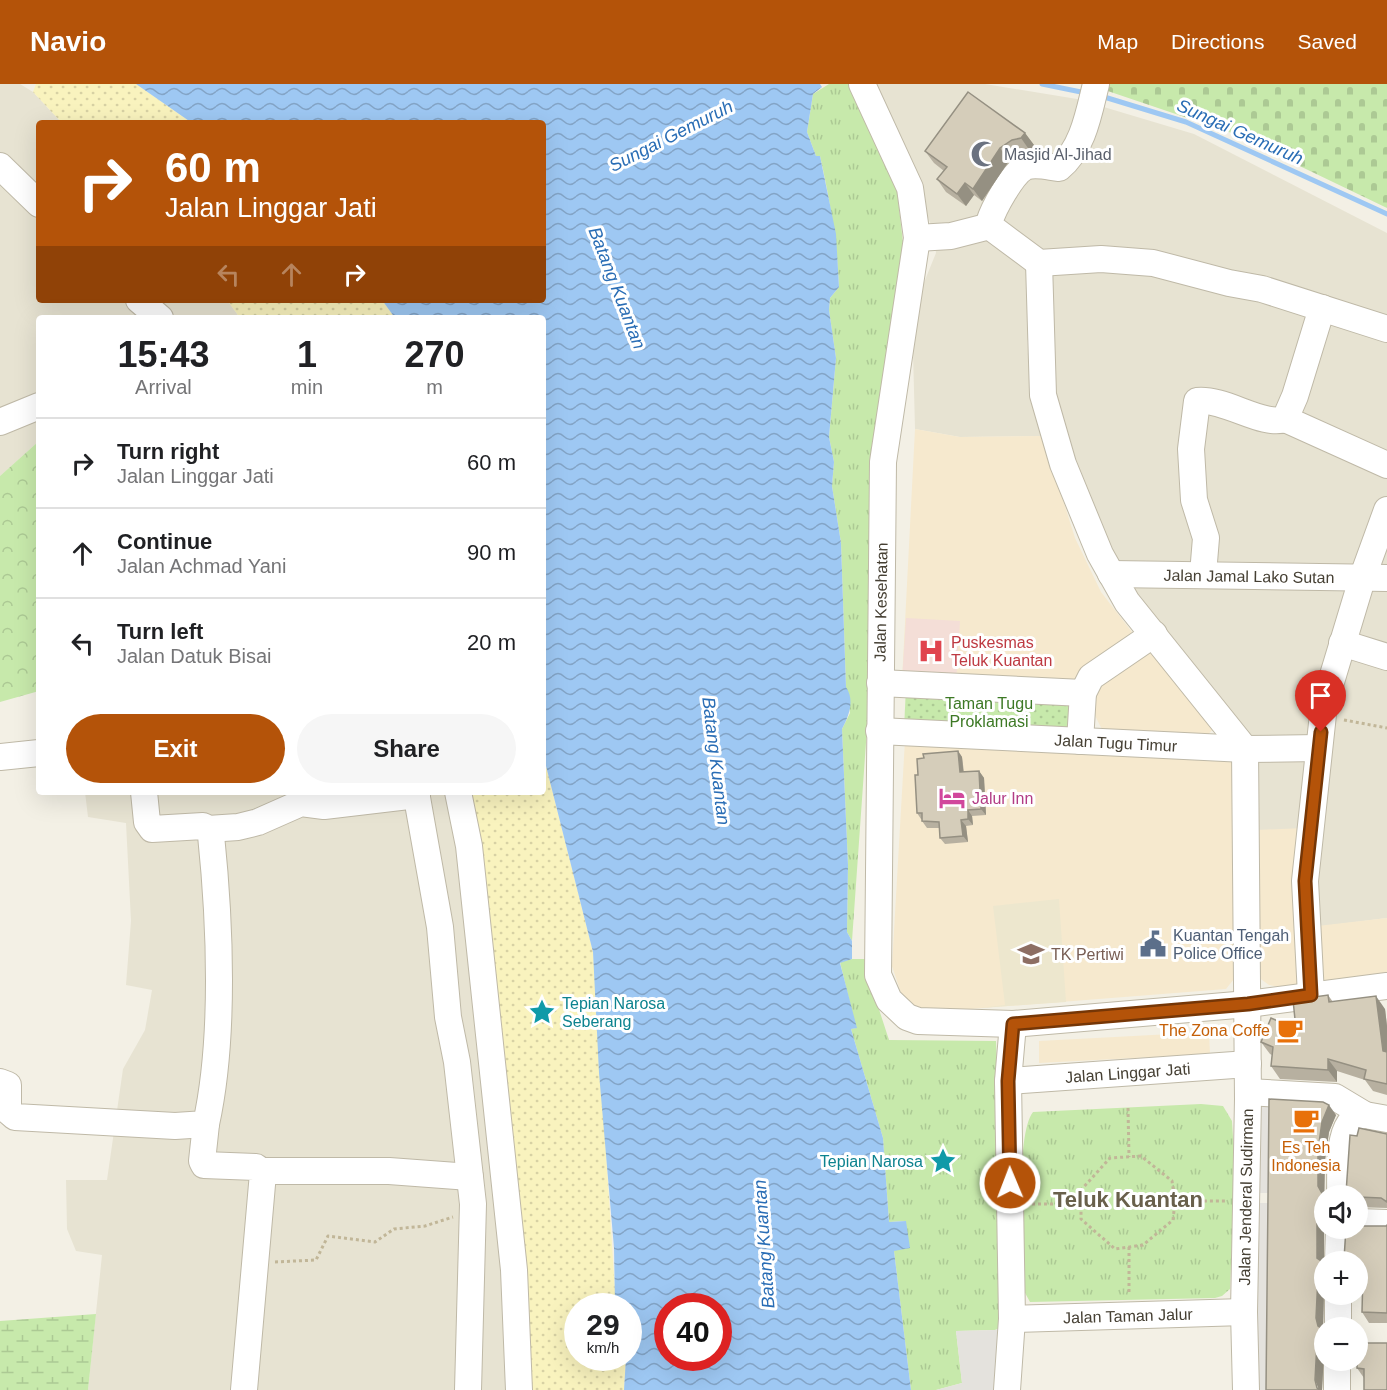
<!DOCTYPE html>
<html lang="en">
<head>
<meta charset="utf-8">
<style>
	body { margin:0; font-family:Arial,sans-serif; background:#f6f6f6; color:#202124; height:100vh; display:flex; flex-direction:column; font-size:22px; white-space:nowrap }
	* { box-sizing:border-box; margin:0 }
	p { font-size:20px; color:#757577 }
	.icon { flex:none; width:33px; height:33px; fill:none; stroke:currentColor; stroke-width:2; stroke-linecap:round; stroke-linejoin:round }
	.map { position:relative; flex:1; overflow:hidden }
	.sheet { position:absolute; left:36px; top:231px; width:510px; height:480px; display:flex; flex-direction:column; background:#fff; border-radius:6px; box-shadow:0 6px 24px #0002 }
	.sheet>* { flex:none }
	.banner { position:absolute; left:36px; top:36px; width:510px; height:183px; border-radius:6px; box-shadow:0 6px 24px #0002; background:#b45309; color:#fff; overflow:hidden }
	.buttons { position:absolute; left:1314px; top:1101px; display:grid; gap:12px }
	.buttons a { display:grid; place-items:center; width:54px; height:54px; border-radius:50%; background:#fff; box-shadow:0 6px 24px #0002; font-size:30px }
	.speed { position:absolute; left:564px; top:1209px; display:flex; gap:12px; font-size:30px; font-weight:700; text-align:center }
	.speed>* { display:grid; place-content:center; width:78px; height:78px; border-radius:50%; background:#fff; box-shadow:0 6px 24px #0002; line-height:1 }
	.speed small { font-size:15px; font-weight:400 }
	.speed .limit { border:9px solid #d22; background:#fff; color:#111 }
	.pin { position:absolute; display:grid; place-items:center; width:51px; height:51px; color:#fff; margin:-62px -26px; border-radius:50% 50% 50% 0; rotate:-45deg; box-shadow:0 0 6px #0007 }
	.pin .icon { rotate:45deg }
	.me { position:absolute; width:66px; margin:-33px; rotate:359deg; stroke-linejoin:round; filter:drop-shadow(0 0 4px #0008) }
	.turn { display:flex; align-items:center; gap:21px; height:126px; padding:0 30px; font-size:27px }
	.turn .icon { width:78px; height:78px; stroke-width:2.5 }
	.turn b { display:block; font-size:42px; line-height:51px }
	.lanes { display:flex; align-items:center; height:57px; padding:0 30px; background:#0003; justify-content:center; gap:30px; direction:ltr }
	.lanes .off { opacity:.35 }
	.eta { display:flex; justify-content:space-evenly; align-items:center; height:102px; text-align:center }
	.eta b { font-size:36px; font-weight:700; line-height:42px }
	.primary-button { display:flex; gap:12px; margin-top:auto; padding:12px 30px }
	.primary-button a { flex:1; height:69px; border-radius:36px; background:#b45309; color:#fff; font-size:24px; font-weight:700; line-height:69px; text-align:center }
	.primary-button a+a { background:#f6f6f6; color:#202124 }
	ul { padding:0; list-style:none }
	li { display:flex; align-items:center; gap:18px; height:90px; padding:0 30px; border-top:2px solid #e0e0e0 }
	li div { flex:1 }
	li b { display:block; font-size:22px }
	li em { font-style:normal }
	header { display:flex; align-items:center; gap:36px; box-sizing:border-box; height:84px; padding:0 30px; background:#b45309; color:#fff }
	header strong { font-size:28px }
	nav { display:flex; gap:33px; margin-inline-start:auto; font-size:21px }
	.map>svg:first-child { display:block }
	.residential { fill:#e7e3d2 }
	.commercial { fill:#f6e9ce }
	.education { fill:#ede7ce }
	.medical { fill:#f4ded7 }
	.grass { fill:url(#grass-tufts) }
	.forest { fill:url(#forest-crowns) }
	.wetland { fill:url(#wetland-marsh) }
	.sand { fill:url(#sand-dots) }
	.cemetery { fill:url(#cemetery-stones) }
	.garden { fill:url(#garden-dots) }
	.parking { fill:#e4e2dd }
	.water { fill:url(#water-waves); fill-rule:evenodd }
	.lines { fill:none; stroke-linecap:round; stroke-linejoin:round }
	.stream { stroke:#9ec8f3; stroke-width:5 }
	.minor-casing { stroke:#bfb9a7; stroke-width:28 }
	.path { stroke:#c1b698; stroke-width:3; stroke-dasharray:3 3; stroke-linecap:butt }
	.minor { stroke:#fff; stroke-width:26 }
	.wall { fill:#b7b0a0 }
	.shaded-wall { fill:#959082 }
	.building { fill:#d5cdba; stroke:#959082; stroke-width:1.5 }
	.route-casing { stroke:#753606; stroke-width:15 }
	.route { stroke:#b45309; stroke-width:10 }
	.labels { text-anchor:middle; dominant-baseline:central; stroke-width:6; stroke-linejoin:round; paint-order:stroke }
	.worship-label { font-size:16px; fill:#5b616d; stroke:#fff; text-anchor:start }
	.street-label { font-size:16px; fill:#464034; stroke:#fff }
	.health-label { font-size:16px; fill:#be3a42; stroke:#fff; text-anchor:start }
	.park-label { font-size:16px; fill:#3d7925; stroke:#fff }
	.hotel-label { font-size:16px; fill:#b23c85; stroke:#fff; text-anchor:start }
	.service-label { font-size:16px; fill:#4e5e75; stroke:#fff; text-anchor:start }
	.education-label { font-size:16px; fill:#785e54; stroke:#fff; text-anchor:start }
	.culture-label { font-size:16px; fill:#0d838f; stroke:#fff; text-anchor:start }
	.food-label { font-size:16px; fill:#c56008; stroke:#fff; text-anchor:end }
	.water-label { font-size:18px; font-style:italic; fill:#296db5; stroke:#fff }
	.district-label { font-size:22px; font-weight:bold; fill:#69604b; stroke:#fff }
</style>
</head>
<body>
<header>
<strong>Navio</strong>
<nav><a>Map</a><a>Directions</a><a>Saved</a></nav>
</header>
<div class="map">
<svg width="1387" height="1306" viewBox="0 0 1387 1306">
	<defs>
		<pattern id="grass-tufts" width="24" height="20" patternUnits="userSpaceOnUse" patternTransform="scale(1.5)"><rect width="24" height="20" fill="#c7e9ab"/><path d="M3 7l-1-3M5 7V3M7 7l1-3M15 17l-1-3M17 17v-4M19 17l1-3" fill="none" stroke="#acc994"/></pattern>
		<pattern id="forest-crowns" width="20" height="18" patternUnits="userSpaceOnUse" patternTransform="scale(1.5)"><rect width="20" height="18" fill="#c7e9ab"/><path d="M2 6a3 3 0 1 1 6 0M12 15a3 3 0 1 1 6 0" fill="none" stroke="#acc994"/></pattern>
		<pattern id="wetland-marsh" width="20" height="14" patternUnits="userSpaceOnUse" patternTransform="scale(1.5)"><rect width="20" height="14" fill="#c7e9ab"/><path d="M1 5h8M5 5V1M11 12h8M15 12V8" fill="none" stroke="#acc994"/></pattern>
		<pattern id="sand-dots" width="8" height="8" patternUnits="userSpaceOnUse" patternTransform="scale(1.5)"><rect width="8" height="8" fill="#f9f3be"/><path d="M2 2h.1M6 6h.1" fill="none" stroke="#d7d1a4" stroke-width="1.8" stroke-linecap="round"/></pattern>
		<pattern id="cemetery-stones" width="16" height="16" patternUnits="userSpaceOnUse" patternTransform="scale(1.5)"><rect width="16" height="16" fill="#c7e9ab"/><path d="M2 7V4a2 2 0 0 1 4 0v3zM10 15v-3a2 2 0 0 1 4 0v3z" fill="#acc994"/></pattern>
		<pattern id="garden-dots" width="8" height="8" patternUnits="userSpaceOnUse" patternTransform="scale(1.5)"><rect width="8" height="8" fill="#c7e9ab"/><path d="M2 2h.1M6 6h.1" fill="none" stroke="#acc994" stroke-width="1.8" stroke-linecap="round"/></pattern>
		<pattern id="water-waves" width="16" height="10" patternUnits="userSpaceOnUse" patternTransform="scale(1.5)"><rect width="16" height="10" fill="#9ec8f3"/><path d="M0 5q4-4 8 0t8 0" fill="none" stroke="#83a4c6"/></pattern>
	</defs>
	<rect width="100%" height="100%" fill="#f3f0e5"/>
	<g class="residential">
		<polygon points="0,0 20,0 33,8 62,39 39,39 39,216 227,216 240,234 39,234 39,357 0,392"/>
		<polygon points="873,0 985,0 1077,15 1194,50 1387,149 1387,834 1300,845 1257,746 1254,659 1235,631 1174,566 1096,463 1037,257 1027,256 1030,300 1043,352 960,353 915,345 912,228 936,169 934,148"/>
		<polygon points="85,708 463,708 518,1306 88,1306 102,1171 76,1167 67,1145 66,1096 107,1096 123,985 145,946 152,906 126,901 131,837 126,739 88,733"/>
	</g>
	<g class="commercial">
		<polygon points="915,345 960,353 1043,352 1075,454 1101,508 1132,548 1066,606 902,597"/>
		<polygon points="1151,569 1211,629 1213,645 1205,654 1105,651 1091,624 1096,600 1111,586"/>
		<polygon points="905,656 1230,673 1239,682 1238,890 1226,905 920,929 902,912 892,882"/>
		<polygon points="1304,744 1300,844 1387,834 1387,889 1280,903 1269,901 1258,893 1257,746"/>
		<polygon points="1209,948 1210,970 1039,979 1039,957"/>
	</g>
	<polygon class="education" points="1059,815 1066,918 980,924 1005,921 993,822"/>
	<polygon class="medical" points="906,534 960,537 956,600 902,597"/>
	<g class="grass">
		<path d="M829 0H853L897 106 905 176 870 602 852 857 847 848 848 781 842 645 850 629 846 603 841 459 832 402 834 378 829 353 836 274 829 226 830 214 839 203C837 158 830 116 820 72H816L807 48 813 10Z"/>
		<polygon points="852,875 869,875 874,910 889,956 996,957 1002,1101 1003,1243 995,1246 956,1247 962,1299 936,1306 911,1306 894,1167 906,1137 889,1138 883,1054 851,945 856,944 840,878"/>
		<path d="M1201 1020 1223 1022 1232 1037 1235 1086 1230 1205 1222 1212 1215 1214 1030 1218 1024 1207C1024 1171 1014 1053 1033 1028Z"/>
	</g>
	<polygon class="forest" points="39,357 39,607 0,618 0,392"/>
	<polygon class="wetland" points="96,1230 88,1306 0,1306 0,1237"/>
	<g class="sand">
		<polygon points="36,0 136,0 192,39 62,39 33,8"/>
		<polygon points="227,216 382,216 395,234 240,234"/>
		<polygon points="543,670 593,868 616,1222 578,1222 578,1274 626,1274 624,1306 518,1306 463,708 543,708"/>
	</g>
	<polygon class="cemetery" points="1087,0 1387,0 1387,124 1229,48"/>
	<polygon class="garden" points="906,603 1075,612 1072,654 904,645"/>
	<g class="parking">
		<polygon points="1256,1019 1270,1019 1268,1109 1254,1109"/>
		<polygon points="1255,1119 1273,1119 1270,1306 1253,1306"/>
		<polygon points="1003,1243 1000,1306 936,1306 962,1299 956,1247 995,1246"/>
	</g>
	<path class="water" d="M136 0H820L822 3 813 10 807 48 816 72H820L836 150 839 203 830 214 829 226 836 274 829 353 834 378 832 402 841 459 846 603C855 617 849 631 842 645L848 781 847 848 852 857V875L840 879 857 944 851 945 883 1054 889 1138 906 1137 910 1164 894 1167 911 1306H624L626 1274H628V1222H616L615 1219 614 1164 599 989 593 868 543 670V234H395L382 216H543V39H192ZM668 1222H718V1274H668Z"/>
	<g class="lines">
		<g class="stream">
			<polyline points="1042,0 1086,9"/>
			<polyline points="1101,12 1186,38 1387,130"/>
		</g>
		<g class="minor-casing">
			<g id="minor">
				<polyline points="862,0 910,104 917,154 883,378 878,891 889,916 907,933 918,937 1013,940 1248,920 1387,902"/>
				<path d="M1096 0C1089 28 1083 65 1059 84 1049 83 1035 79 1025 83 1012 90 993 125 989 139L992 144 1039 179 1101 175 1153 179 1229 199 1262 205 1387 245"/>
				<polyline points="0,82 39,120"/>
				<polyline points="917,154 951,152 990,142"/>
				<polyline points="1039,179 1043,311 1063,380 1100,470 1127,518 1245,665 1248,1015 1244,1228 1246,1306"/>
				<polyline points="139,216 160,234"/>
				<polyline points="1285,335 1387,381"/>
				<polyline points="0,338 39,322"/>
				<path id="s1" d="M1111 490 1387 494"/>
				<path d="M1203 490 1206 454 1194 416 1191 365 1197 317C1225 314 1263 343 1285 335L1295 312 1322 224"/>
				<polyline points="1342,559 1387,573"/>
				<polyline points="880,599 1083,609"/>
				<path id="s2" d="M879 647 1245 665 1319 664"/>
				<polyline points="1080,657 1083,609 1091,593 1154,550"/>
				<polyline points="0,673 39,669"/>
				<polyline points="416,708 440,843 448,933 457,978 473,1120 468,1306"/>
				<polyline points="458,708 469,762 514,1186 519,1306"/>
				<polyline points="208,745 238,743 258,738 301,719 324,722 417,711"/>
				<polyline points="1311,911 1305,797 1324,621 1363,492 1387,426"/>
				<path id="s3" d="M1008 997 1248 980"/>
				<path d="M0 998 8 1001V1027L15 1033 175 1042 206 1040C225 954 220 838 211 751L208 745 203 742 152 745 147 738 144 708"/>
				<polyline points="1248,1008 1335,1013 1365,1031 1387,1035"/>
				<polyline points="206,1040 202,1077 204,1081 256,1083 263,1089 244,1306"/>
				<polyline points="262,1087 389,1087 470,1093"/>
				<path d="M1340 1112C1341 1089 1335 1033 1365 1031"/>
				<polyline points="1358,1138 1387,1139"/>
				<polyline points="1338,1178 1339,1144"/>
				<path id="s4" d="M1012 1235 1244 1228"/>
				<polyline points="1338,1244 1338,1210"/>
				<polyline points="1007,1306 1012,1235 1008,997 1013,940"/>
				<polyline points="1337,1306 1337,1276"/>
			</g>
		</g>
		<g class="path">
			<polyline points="1344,636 1387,644"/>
			<polyline points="1128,1024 1129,1073"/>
			<polyline points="1175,1117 1172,1097 1141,1072 1110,1074 1081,1106 1081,1135 1115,1165 1143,1161 1173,1136 1175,1117 1226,1117"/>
			<polyline points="1032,1120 1081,1120"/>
			<polyline points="1129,1163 1129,1209"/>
			<polyline points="275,1178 316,1176 328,1152 375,1158 394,1145 425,1142 453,1133"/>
		</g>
		<use href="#minor" class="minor"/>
	</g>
	<g class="wall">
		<polygon points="1025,49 1034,61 1030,67 1020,69 1009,77 982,117 974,111 966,122 946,108 937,95 944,87 934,79 925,67"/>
		<polygon points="958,667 962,673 964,688 979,687 984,694 986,731 972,732 973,741 966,742 968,758 945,760 940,754 939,744 927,744 922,737 922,735 921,735 917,729 918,691 924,674"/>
		<polygon points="1328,911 1333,918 1385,925 1387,942 1387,1011 1373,1007 1365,996 1337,987 1337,998 1280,995 1271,982 1272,971 1270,970 1261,958 1296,945"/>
		<polygon points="1269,1015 1336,1031 1329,1048 1325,1076 1324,1144 1324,1210 1323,1245 1324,1246 1324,1269 1322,1306"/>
		<polygon points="1387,1050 1387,1124 1358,1123 1358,1112 1346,1109 1357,1052"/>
		<polygon points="1387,1141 1387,1239 1369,1239 1362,1228 1363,1199 1358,1198 1358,1178"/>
		<polygon points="1387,1259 1364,1294 1357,1284"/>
	</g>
	<g class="shaded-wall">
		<polygon points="1025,49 1034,61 1030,67 1021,54"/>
		<polygon points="1000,64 1009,77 982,117 973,105"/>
		<polygon points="965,99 974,111 966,122 957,110"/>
		<polygon points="958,667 962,673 964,695 960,688"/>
		<polygon points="979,687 984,694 986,731 981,725"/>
		<polygon points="968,726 972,732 973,741 968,735"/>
		<polygon points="961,736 966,742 968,758 963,752"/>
		<polygon points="1376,912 1385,925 1387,942 1387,973 1383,967"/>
		<polygon points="1328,975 1337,987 1337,998 1328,986"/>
		<polygon points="1329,1021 1336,1031 1329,1048 1325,1076 1324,1113 1318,1102 1318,1066 1322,1038"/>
		<polygon points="1324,1121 1324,1184 1317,1174 1317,1133"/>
		<polygon points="1318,1193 1324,1203 1323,1245 1318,1242 1316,1234"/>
		<polygon points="1317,1259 1324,1269 1322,1306 1319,1306 1315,1296"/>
	</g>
	<g class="building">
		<polygon points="968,8 1025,49 1021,54 1012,56 1000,64 973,105 965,99 957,110 937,95 947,83 925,67"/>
		<polygon points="958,667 960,688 979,687 981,725 968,726 968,735 961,736 963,752 940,754 939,738 922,737 922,729 917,729 915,691 918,691 917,675 924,674 923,670"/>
		<polygon points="1328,911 1329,918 1376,912 1383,967 1387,968 1387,1000 1364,995 1366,986 1328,975 1328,986 1271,982 1273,963 1261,958 1271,934 1296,945 1293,916"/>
		<polygon points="1269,1015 1323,1018 1329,1021 1322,1038 1318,1066 1318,1102 1324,1113 1324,1121 1317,1133 1317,1174 1324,1179 1324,1189 1318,1193 1316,1234 1318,1242 1324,1246 1324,1254 1317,1259 1315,1296 1317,1304 1321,1306 1266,1306"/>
		<polygon points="1359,1044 1387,1050 1387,1118 1381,1114 1358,1113 1358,1112 1343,1112 1346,1109 1350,1051 1357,1052"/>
		<polygon points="1387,1141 1387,1229 1362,1228 1363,1189 1358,1189 1358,1178 1341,1178 1344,1175 1346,1144 1358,1144 1358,1142 1386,1142"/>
		<polygon points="1358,1259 1387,1259 1387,1306 1364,1306 1364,1285 1357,1284"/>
	</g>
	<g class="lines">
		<g class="route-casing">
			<polyline id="route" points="1010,1099 1008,997 1013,940 1248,920 1311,911 1305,797 1321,648"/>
		</g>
		<use href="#route" class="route"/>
	</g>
	<defs>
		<g id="mosque-bare" transform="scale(2.07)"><path d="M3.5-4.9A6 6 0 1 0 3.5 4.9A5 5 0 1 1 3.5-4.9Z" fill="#6b7280" stroke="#fff" stroke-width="2.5" paint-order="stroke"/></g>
		<g id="hospital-bare" transform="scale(2.07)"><path d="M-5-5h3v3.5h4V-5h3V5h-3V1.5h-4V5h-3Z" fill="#e0444e" stroke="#fff" stroke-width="2.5" paint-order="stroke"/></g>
		<g id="hotel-bare" transform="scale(2.07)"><path d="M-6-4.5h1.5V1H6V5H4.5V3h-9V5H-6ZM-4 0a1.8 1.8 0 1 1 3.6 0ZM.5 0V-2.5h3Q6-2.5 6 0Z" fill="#d1479c" stroke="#fff" stroke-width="2.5" paint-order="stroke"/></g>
		<g id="civic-bare" transform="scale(2.07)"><path d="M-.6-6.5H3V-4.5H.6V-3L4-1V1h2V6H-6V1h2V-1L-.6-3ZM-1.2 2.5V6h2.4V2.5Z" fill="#5c6f8a" stroke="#fff" stroke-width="2.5" paint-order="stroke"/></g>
		<g id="school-bare" transform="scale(2.07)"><path d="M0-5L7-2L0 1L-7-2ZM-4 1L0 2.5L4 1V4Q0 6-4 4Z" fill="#8d6e63" stroke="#fff" stroke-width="2.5" paint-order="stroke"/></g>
		<g id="sight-bare" transform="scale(2.07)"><path d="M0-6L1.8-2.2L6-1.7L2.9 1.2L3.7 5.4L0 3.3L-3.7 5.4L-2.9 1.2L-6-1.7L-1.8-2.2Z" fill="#0f9aa8" stroke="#fff" stroke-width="2.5" paint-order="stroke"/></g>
		<g id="cafe-bare" transform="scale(2.07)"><path d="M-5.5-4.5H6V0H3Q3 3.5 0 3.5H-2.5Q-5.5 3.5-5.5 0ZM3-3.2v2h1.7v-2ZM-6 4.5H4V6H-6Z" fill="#e8710a" stroke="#fff" stroke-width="2.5" paint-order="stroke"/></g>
	</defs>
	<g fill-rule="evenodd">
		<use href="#mosque-bare" x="984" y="70"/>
		<use href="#hospital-bare" x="931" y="567"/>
		<use href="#hotel-bare" x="952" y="714"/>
		<use href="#civic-bare" x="1153" y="860"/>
		<use href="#school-bare" x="1031" y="870"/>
		<use href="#sight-bare" x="542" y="928"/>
		<use href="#cafe-bare" x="1290" y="946"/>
		<use href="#cafe-bare" x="1306" y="1036"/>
		<use href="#sight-bare" x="943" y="1077"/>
	</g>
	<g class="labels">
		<g class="worship-label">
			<text x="1004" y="70">Masjid Al-Jihad</text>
		</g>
		<g class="street-label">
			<text stroke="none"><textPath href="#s1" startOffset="138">Jalan Jamal Lako Sutan</textPath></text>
			<text transform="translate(881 518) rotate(-89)">Jalan Kesehatan</text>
			<text stroke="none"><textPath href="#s2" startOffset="237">Jalan Tugu Timur</textPath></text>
			<text stroke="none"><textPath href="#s3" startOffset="120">Jalan Linggar Jati</textPath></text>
			<text transform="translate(1246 1113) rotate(-89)">Jalan Jenderal Sudirman</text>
			<text stroke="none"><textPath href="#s4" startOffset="116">Jalan Taman Jalur</textPath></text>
		</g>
		<g class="health-label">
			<text x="951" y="558">Puskesmas<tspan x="951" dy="18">Teluk Kuantan</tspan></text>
		</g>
		<g class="park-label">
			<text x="989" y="619">Taman Tugu<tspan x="989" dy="18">Proklamasi</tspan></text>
		</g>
		<g class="hotel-label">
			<text x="972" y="714">Jalur Inn</text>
		</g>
		<g class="service-label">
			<text x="1173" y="851">Kuantan Tengah<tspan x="1173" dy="18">Police Office</tspan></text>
		</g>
		<g class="education-label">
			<text x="1051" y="870">TK Pertiwi</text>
		</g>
		<g class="culture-label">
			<text x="562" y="919">Tepian Narosa<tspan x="562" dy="18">Seberang</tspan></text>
			<text x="923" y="1077" text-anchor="end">Tepian Narosa</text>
		</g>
		<g class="food-label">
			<text x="1270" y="946">The Zona Coffe</text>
			<text x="1306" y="1063" text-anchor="middle">Es Teh<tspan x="1306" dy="18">Indonesia</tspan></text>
		</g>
		<g class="water-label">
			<text transform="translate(1240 48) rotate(24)">Sungai Gemuruh</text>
			<text transform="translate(671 52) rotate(-27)">Sungai Gemuruh</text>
			<text transform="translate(617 204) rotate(69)">Batang Kuantan</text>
			<text transform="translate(716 677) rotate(83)">Batang Kuantan</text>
			<text transform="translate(764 1160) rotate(-94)">Batang Kuantan</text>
		</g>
		<g class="district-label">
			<text x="1128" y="1115">Teluk Kuantan</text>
		</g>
	</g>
</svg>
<div class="buttons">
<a><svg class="icon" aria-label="sound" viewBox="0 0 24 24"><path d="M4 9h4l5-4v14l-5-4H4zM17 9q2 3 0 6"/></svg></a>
<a>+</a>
<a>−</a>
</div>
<div class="speed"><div>29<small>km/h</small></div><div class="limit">40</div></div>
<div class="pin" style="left:1321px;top:648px;background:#d93025"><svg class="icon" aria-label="arrive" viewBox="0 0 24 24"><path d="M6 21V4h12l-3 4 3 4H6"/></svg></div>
<svg class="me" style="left:1010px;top:1099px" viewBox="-20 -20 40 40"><circle r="17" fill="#b45309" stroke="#fff" stroke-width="3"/><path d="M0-11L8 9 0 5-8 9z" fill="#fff"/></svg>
<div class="banner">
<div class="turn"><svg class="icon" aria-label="right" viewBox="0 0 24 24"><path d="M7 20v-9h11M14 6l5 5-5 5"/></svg><div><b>60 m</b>Jalan Linggar Jati</div></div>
<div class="lanes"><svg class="icon off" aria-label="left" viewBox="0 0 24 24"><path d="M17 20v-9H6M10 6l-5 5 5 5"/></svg><svg class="icon off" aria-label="ahead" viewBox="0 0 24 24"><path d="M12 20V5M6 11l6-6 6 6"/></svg><svg class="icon" aria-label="right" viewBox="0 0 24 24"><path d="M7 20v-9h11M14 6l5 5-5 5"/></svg></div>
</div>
<section class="sheet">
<div class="eta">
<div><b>15:43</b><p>Arrival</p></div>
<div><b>1</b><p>min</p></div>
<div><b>270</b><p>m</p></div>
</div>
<ul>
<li><svg class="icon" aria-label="right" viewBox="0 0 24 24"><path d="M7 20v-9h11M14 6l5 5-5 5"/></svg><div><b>Turn right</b><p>Jalan Linggar Jati</p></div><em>60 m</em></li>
<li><svg class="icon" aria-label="ahead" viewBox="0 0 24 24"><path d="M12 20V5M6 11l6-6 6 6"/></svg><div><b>Continue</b><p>Jalan Achmad Yani</p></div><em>90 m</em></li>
<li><svg class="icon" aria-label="left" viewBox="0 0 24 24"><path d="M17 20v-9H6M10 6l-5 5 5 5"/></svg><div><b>Turn left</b><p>Jalan Datuk Bisai</p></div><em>20 m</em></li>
</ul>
<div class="primary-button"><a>Exit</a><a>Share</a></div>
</section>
</div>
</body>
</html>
